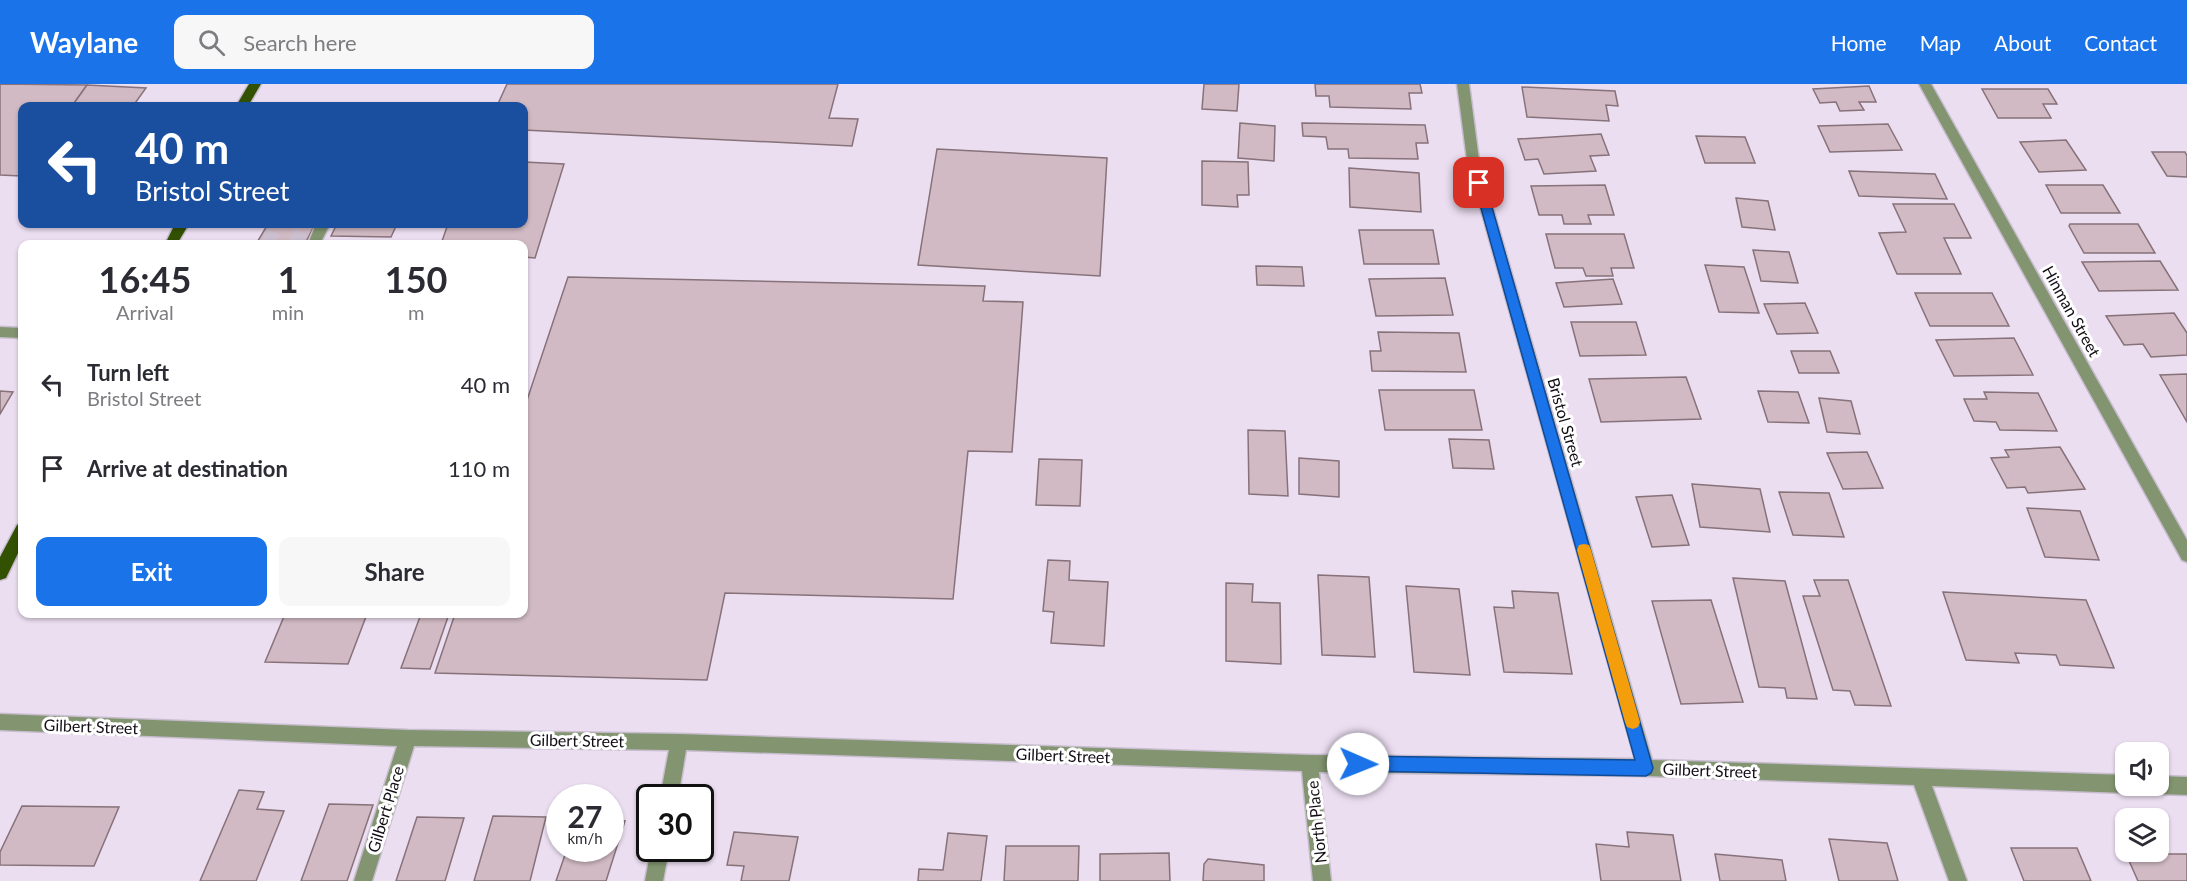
<!DOCTYPE html>
<html lang="en">
<head>
<meta charset="utf-8">
<style>
	body { margin:0; font-family:Lato,sans-serif; background:#f7f7f7; color:#2b2b33; height:100vh; display:flex; flex-direction:column; font-size:22px; white-space:nowrap }
	* { box-sizing:border-box; margin:0 }
	p { font-size:20px; color:#7c7c81 }
	.icon { flex:none; width:33px; height:33px; fill:none; stroke:currentColor; stroke-width:2; stroke-linecap:round; stroke-linejoin:round }
	.map { position:relative; flex:1; overflow:hidden }
	.details { position:absolute; left:18px; top:156px; width:510px; height:378px; display:flex; flex-direction:column; background:#fff; border-radius:12px; box-shadow:0 2px 4px #0004 }
	.details>* { flex:none }
	.banner { position:absolute; left:18px; top:18px; width:510px; height:126px; border-radius:12px; box-shadow:0 2px 4px #0004; background:#1a4fa0; color:#fff; overflow:hidden }
	.buttons { position:absolute; left:2115px; top:658px; display:grid; gap:12px }
	.buttons a { display:grid; place-items:center; width:54px; height:54px; border-radius:12px; background:#fff; box-shadow:0 2px 4px #0004; font-size:30px }
	.speed { position:absolute; left:546px; top:700px; display:flex; gap:12px; font-size:30px; font-weight:700; text-align:center }
	.speed>* { display:grid; place-content:center; width:78px; height:78px; border-radius:50%; background:#fff; box-shadow:0 2px 4px #0004; line-height:1 }
	.speed small { font-size:15px; font-weight:400 }
	.speed .limit { border:3px solid #111; border-radius:9px; background:#fff; color:#111 }
	.pin { position:absolute; display:grid; place-items:center; width:51px; height:51px; color:#fff; margin:-26px; border-radius:12px; box-shadow:0 3px 9px #0006 }
	.me { position:absolute; width:66px; margin:-33px; rotate:91deg; stroke-linejoin:round; filter:drop-shadow(0 0 4px #0008) }
	.turn { display:flex; align-items:center; gap:21px; height:126px; padding:0 18px; font-size:27px }
	.turn .icon { width:78px; height:78px; stroke-width:2.5 }
	.turn b { display:block; font-size:42px; line-height:51px }
	.eta { display:flex; justify-content:space-evenly; align-items:center; height:102px; text-align:center }
	.eta b { font-size:36px; font-weight:700; line-height:42px }
	.button { display:flex; gap:12px; margin-top:auto; padding:12px 18px }
	.button a { flex:1; height:69px; border-radius:12px; background:#1a73e8; color:#fff; font-size:24px; font-weight:700; line-height:69px; text-align:center }
	.button a+a { background:#f7f7f7; color:#2b2b33 }
	ul { padding:0; list-style:none }
	li { display:flex; align-items:center; gap:18px; height:84px; padding:0 18px }
	li div { flex:1 }
	li b { display:block; font-size:22px }
	li em { font-style:normal }
	header { display:flex; align-items:center; gap:36px; box-sizing:border-box; height:84px; padding:0 30px; background:#1a73e8; color:#fff }
	header strong { font-size:28px }
	nav { display:flex; gap:33px; margin-inline-start:auto; font-size:21px }
	.search { width:420px; height:54px; background:#f7f7f7; display:flex; align-items:center; gap:15px; box-sizing:border-box; padding:0 21px; border-radius:12px; color:#7c7c81; font-size:22px }
	.map>svg:first-child { display:block }
	.building { fill:#d1bac3; stroke:#87727a; stroke-width:1.5 }
	.lines { fill:none; stroke-linecap:round; stroke-linejoin:round }
	.minor-tunnel { stroke:#cbbfd0; stroke-width:14; stroke-dasharray:14 7; stroke-linecap:butt }
	.minor-casing { stroke:#c8bdce; stroke-width:3 }
	.major-casing { stroke:#c8bdce; stroke-width:3 }
	.minor { fill:#829570; fill-rule:evenodd }
	.major { fill:#335201; fill-rule:evenodd }
	.route { fill:#1a73e8; stroke:#114b97; stroke-width:1.5 }
	.slow { fill:#f59e0b }
	.labels { text-anchor:middle; dominant-baseline:central; stroke-width:6; stroke-linejoin:round; paint-order:stroke }
	.street-label { font-size:16px; fill:#130e15; stroke:#fff }
</style>
</head>
<body>
<header>
<strong>Waylane</strong>
<div class="search"><svg class="icon" aria-label="search" viewBox="0 0 24 24"><circle cx="10" cy="10" r="6"/><path d="M15 15l6 6"/></svg>Search here</div>
<nav><a>Home</a><a>Map</a><a>About</a><a>Contact</a></nav>
</header>
<div class="map">
<svg width="2187" height="797" viewBox="0 0 2187 797">
	<rect width="100%" height="100%" fill="#ebdef1"/>
	<g class="building">
		<polygon points="0,0 87,1 72,22 22,22 21,92 0,91"/>
		<polygon points="507,0 838,0 829,34 858,35 852,62 524,46 524,22 497,22"/>
		<polygon points="1204,0 1239,0 1237,27 1202,25"/>
		<polygon points="1315,0 1420,0 1422,9 1409,9 1411,25 1330,23 1329,12 1316,12"/>
		<polygon points="87,1 146,4 133,22 72,22"/>
		<polygon points="1869,2 1876,18 1859,18 1864,26 1840,27 1836,18 1820,19 1813,5"/>
		<polygon points="1522,3 1615,7 1618,22 1606,21 1609,37 1527,33"/>
		<polygon points="1982,5 2048,5 2057,20 2043,20 2051,34 1998,34"/>
		<polygon points="1240,39 1275,42 1274,77 1238,74"/>
		<polygon points="1302,39 1425,41 1428,59 1416,59 1418,75 1349,74 1348,65 1328,65 1326,53 1303,52"/>
		<polygon points="1888,40 1902,66 1830,68 1818,42"/>
		<polygon points="1601,50 1609,71 1590,72 1596,87 1544,90 1538,75 1525,76 1518,55"/>
		<polygon points="1696,52 1745,53 1755,79 1705,79"/>
		<polygon points="2066,56 2086,86 2039,88 2020,58"/>
		<polygon points="937,65 1107,74 1100,192 918,181"/>
		<polygon points="2152,68 2185,68 2187,72 2187,93 2167,92"/>
		<polygon points="1202,77 1248,78 1249,111 1237,111 1238,123 1202,121"/>
		<polygon points="524,78 564,80 535,174 524,173 524,160 441,160 448,140 524,140"/>
		<polygon points="1349,84 1419,89 1421,128 1350,123"/>
		<polygon points="1849,87 1935,90 1947,115 1859,112"/>
		<polygon points="1605,101 1614,131 1588,131 1591,140 1564,140 1562,131 1539,131 1531,102"/>
		<polygon points="2046,101 2103,101 2120,129 2061,129"/>
		<polygon points="1736,114 1768,117 1775,146 1742,143"/>
		<polygon points="1893,120 1954,120 1971,154 1944,154 1961,190 1897,190 1879,149 1906,148"/>
		<polygon points="268,140 315,140 305,160 256,160"/>
		<polygon points="337,140 397,140 391,153 331,152"/>
		<polygon points="2070,140 2138,140 2155,169 2084,169 2069,142"/>
		<polygon points="1359,146 1433,146 1439,180 1364,180"/>
		<polygon points="1546,150 1624,150 1634,184 1611,184 1613,192 1586,192 1583,184 1555,184"/>
		<polygon points="1753,166 1789,168 1798,199 1761,197"/>
		<polygon points="2160,177 2178,206 2099,207 2082,178"/>
		<polygon points="1705,181 1744,183 1759,229 1719,228"/>
		<polygon points="1256,182 1302,183 1304,202 1257,201"/>
		<polygon points="568,193 985,202 983,217 1023,218 1012,368 968,367 953,515 725,509 707,596 435,589 455,530 524,530 524,325"/>
		<polygon points="1445,194 1453,231 1376,232 1369,195"/>
		<polygon points="1613,195 1622,220 1564,223 1556,199"/>
		<polygon points="1915,209 1992,209 2009,242 1930,242"/>
		<polygon points="1805,219 1818,249 1777,250 1764,220"/>
		<polygon points="2174,229 2187,249 2187,271 2151,273 2143,260 2124,261 2106,232"/>
		<polygon points="1571,238 1636,238 1646,271 1580,272"/>
		<polygon points="1378,248 1459,249 1466,288 1372,287 1370,267 1381,267"/>
		<polygon points="2014,254 2033,291 1954,292 1936,256"/>
		<polygon points="1791,267 1830,267 1839,289 1799,289"/>
		<polygon points="2187,290 2187,338 2160,291"/>
		<polygon points="1686,293 1701,335 1601,338 1589,295"/>
		<polygon points="1379,306 1474,306 1482,346 1385,346"/>
		<polygon points="0,307 13,308 0,330"/>
		<polygon points="1758,307 1798,308 1809,339 1768,338"/>
		<polygon points="1984,308 2038,309 2057,347 2000,346 1996,338 1974,337 1964,315 1987,315"/>
		<polygon points="1819,314 1851,317 1860,350 1827,348"/>
		<polygon points="1248,346 1285,347 1288,412 1249,410"/>
		<polygon points="1449,355 1489,356 1494,385 1453,384"/>
		<polygon points="2060,363 2085,405 2028,409 2025,403 2007,404 1991,374 2009,373 2005,366"/>
		<polygon points="1867,368 1883,404 1843,405 1827,369"/>
		<polygon points="1299,374 1339,377 1339,413 1299,410"/>
		<polygon points="1039,375 1082,376 1080,422 1036,421"/>
		<polygon points="1692,400 1760,405 1770,448 1700,443"/>
		<polygon points="1779,408 1829,409 1844,453 1793,451"/>
		<polygon points="1672,411 1689,461 1652,463 1636,413"/>
		<polygon points="2027,424 2080,427 2099,476 2045,473"/>
		<polygon points="1048,476 1070,477 1069,496 1108,498 1104,562 1051,559 1054,528 1043,527"/>
		<polygon points="1318,491 1369,493 1375,573 1322,571"/>
		<polygon points="1733,494 1785,497 1817,615 1787,614 1785,604 1759,603"/>
		<polygon points="1814,496 1848,496 1891,622 1855,621 1850,607 1833,606 1803,512 1820,512"/>
		<polygon points="1226,499 1253,500 1252,518 1280,519 1281,580 1226,577"/>
		<polygon points="1406,502 1459,505 1470,591 1414,588"/>
		<polygon points="1512,507 1558,509 1572,590 1504,588 1494,523 1514,524"/>
		<polygon points="1943,508 2086,516 2114,584 2060,581 2056,571 2015,569 2019,579 1966,576"/>
		<polygon points="1711,516 1743,618 1681,620 1652,517"/>
		<polygon points="285,530 367,530 348,580 265,578"/>
		<polygon points="421,530 449,530 430,585 401,584"/>
		<polygon points="239,706 264,708 257,725 284,727 256,797 200,797"/>
		<polygon points="329,720 373,721 347,797 301,797"/>
		<polygon points="22,722 119,723 94,782 0,781 0,768"/>
		<polygon points="493,732 546,733 530,797 474,797"/>
		<polygon points="417,733 464,734 445,797 396,797"/>
		<polygon points="610,735 625,737 606,797 556,797 567,765 610,765"/>
		<polygon points="734,748 798,753 789,797 741,797 744,782 727,781"/>
		<polygon points="1627,748 1673,751 1681,797 1601,797 1596,760 1629,763"/>
		<polygon points="948,749 987,752 981,797 918,797 919,785 943,786"/>
		<polygon points="1829,755 1887,759 1898,797 1839,797"/>
		<polygon points="1006,762 1079,762 1078,797 1004,797"/>
		<polygon points="2011,764 2077,764 2091,797 2024,797"/>
		<polygon points="1169,769 1170,797 1100,797 1100,770"/>
		<polygon points="1715,770 1782,776 1786,797 1720,797"/>
		<polygon points="2126,770 2187,770 2187,797 2138,797"/>
		<polygon points="1208,775 1264,781 1264,797 1203,797 1204,780"/>
	</g>
	<g class="lines">
		<g class="minor-tunnel">
			<polyline points="267,160 278,140"/>
			<polyline points="295,160 305,140"/>
		</g>
		<g class="minor-casing">
			<g id="minor">
				<polygon points="1457,0 1469,0 1479,76 1652,676 2126,691 2126,702 2134,702 2132,706 2126,709 1932,702 1967,797 1949,797 1914,701 1646,692 1319,688 1331,797 1313,797 1302,687 686,666 678,714 660,714 669,666 414,662 372,797 354,797 397,662 0,646 0,630 408,646 679,650 1310,671 1635,675 1467,76"/>
				<polygon points="1919,0 1931,0 2187,456 2187,478 2182,476"/>
				<polygon points="316,140 330,140 320,160 308,160"/>
				<polygon points="0,243 22,244 22,254 0,253"/>
				<polygon points="2158,692 2187,693 2187,711 2158,710 2152,707 2150,702 2158,702"/>
				<polygon points="651,765 669,765 663,797 645,797"/>
			</g>
		</g>
		<g class="major-casing">
			<g id="major">
				<polygon points="249,0 261,0 248,22 236,22"/>
				<polygon points="175,140 189,140 177,160 165,160"/>
				<polygon points="22,439 22,461 6,494 0,496 0,473 17,441"/>
			</g>
		</g>
		<use href="#minor" class="minor"/>
		<use href="#major" class="major"/>
	</g>
	<polygon class="route" points="1479,95 1485,99 1653,684 1651,689 1646,692 1358,687 1352,685 1350,680 1352,674 1358,672 1635,676 1474,99"/>
	<polygon class="slow" points="1584,460 1589,461 1591,466 1640,638 1638,643 1633,645 1627,643 1625,638 1577,466 1579,461"/>
	<g class="labels">
		<g class="street-label">
			<text transform="translate(2072 227) rotate(61)">Hinman Street</text>
			<text transform="translate(1566 338) rotate(74)">Bristol Street</text>
			<text transform="translate(91 642) rotate(2)">Gilbert Street</text>
			<text transform="translate(577 656) rotate(1)">Gilbert Street</text>
			<text transform="translate(1063 671) rotate(2)">Gilbert Street</text>
			<text transform="translate(1710 686) rotate(2)">Gilbert Street</text>
			<text transform="translate(385 725) rotate(-73)">Gilbert Place</text>
			<text transform="translate(1316 738) rotate(-96)">North Place</text>
		</g>
	</g>
</svg>
<div class="buttons">
<a><svg class="icon" aria-label="sound" viewBox="0 0 24 24"><path d="M4 9h4l5-4v14l-5-4H4zM17 9q2 3 0 6"/></svg></a>
<a><svg class="icon" aria-label="layers" viewBox="0 0 24 24"><path d="M12 4l9 5-9 5-9-5zM3 14l9 5 9-5"/></svg></a>
</div>
<div class="speed"><div>27<small>km/h</small></div><div class="limit">30</div></div>
<div class="pin" style="left:1479px;top:99px;background:#d93025"><svg class="icon" aria-label="arrive" viewBox="0 0 24 24"><path d="M6 21V4h12l-3 4 3 4H6"/></svg></div>
<svg class="me" style="left:1358px;top:680px" viewBox="-20 -20 40 40"><circle r="19" fill="#fff"/><path d="M0-13L10 11 0 6-10 11z" fill="#1a73e8"/></svg>
<div class="banner">
<div class="turn"><svg class="icon" aria-label="left" viewBox="0 0 24 24"><path d="M17 20v-9H6M10 6l-5 5 5 5"/></svg><div><b>40 m</b>Bristol Street</div></div>
</div>
<section class="details">
<div class="eta">
<div><b>16:45</b><p>Arrival</p></div>
<div><b>1</b><p>min</p></div>
<div><b>150</b><p>m</p></div>
</div>
<ul>
<li><svg class="icon" aria-label="left" viewBox="0 0 24 24"><path d="M17 20v-9H6M10 6l-5 5 5 5"/></svg><div><b>Turn left</b><p>Bristol Street</p></div><em>40 m</em></li>
<li><svg class="icon" aria-label="arrive" viewBox="0 0 24 24"><path d="M6 21V4h12l-3 4 3 4H6"/></svg><div><b>Arrive at destination</b></div><em>110 m</em></li>
</ul>
<div class="button"><a>Exit</a><a>Share</a></div>
</section>
</div>
</body>
</html>
